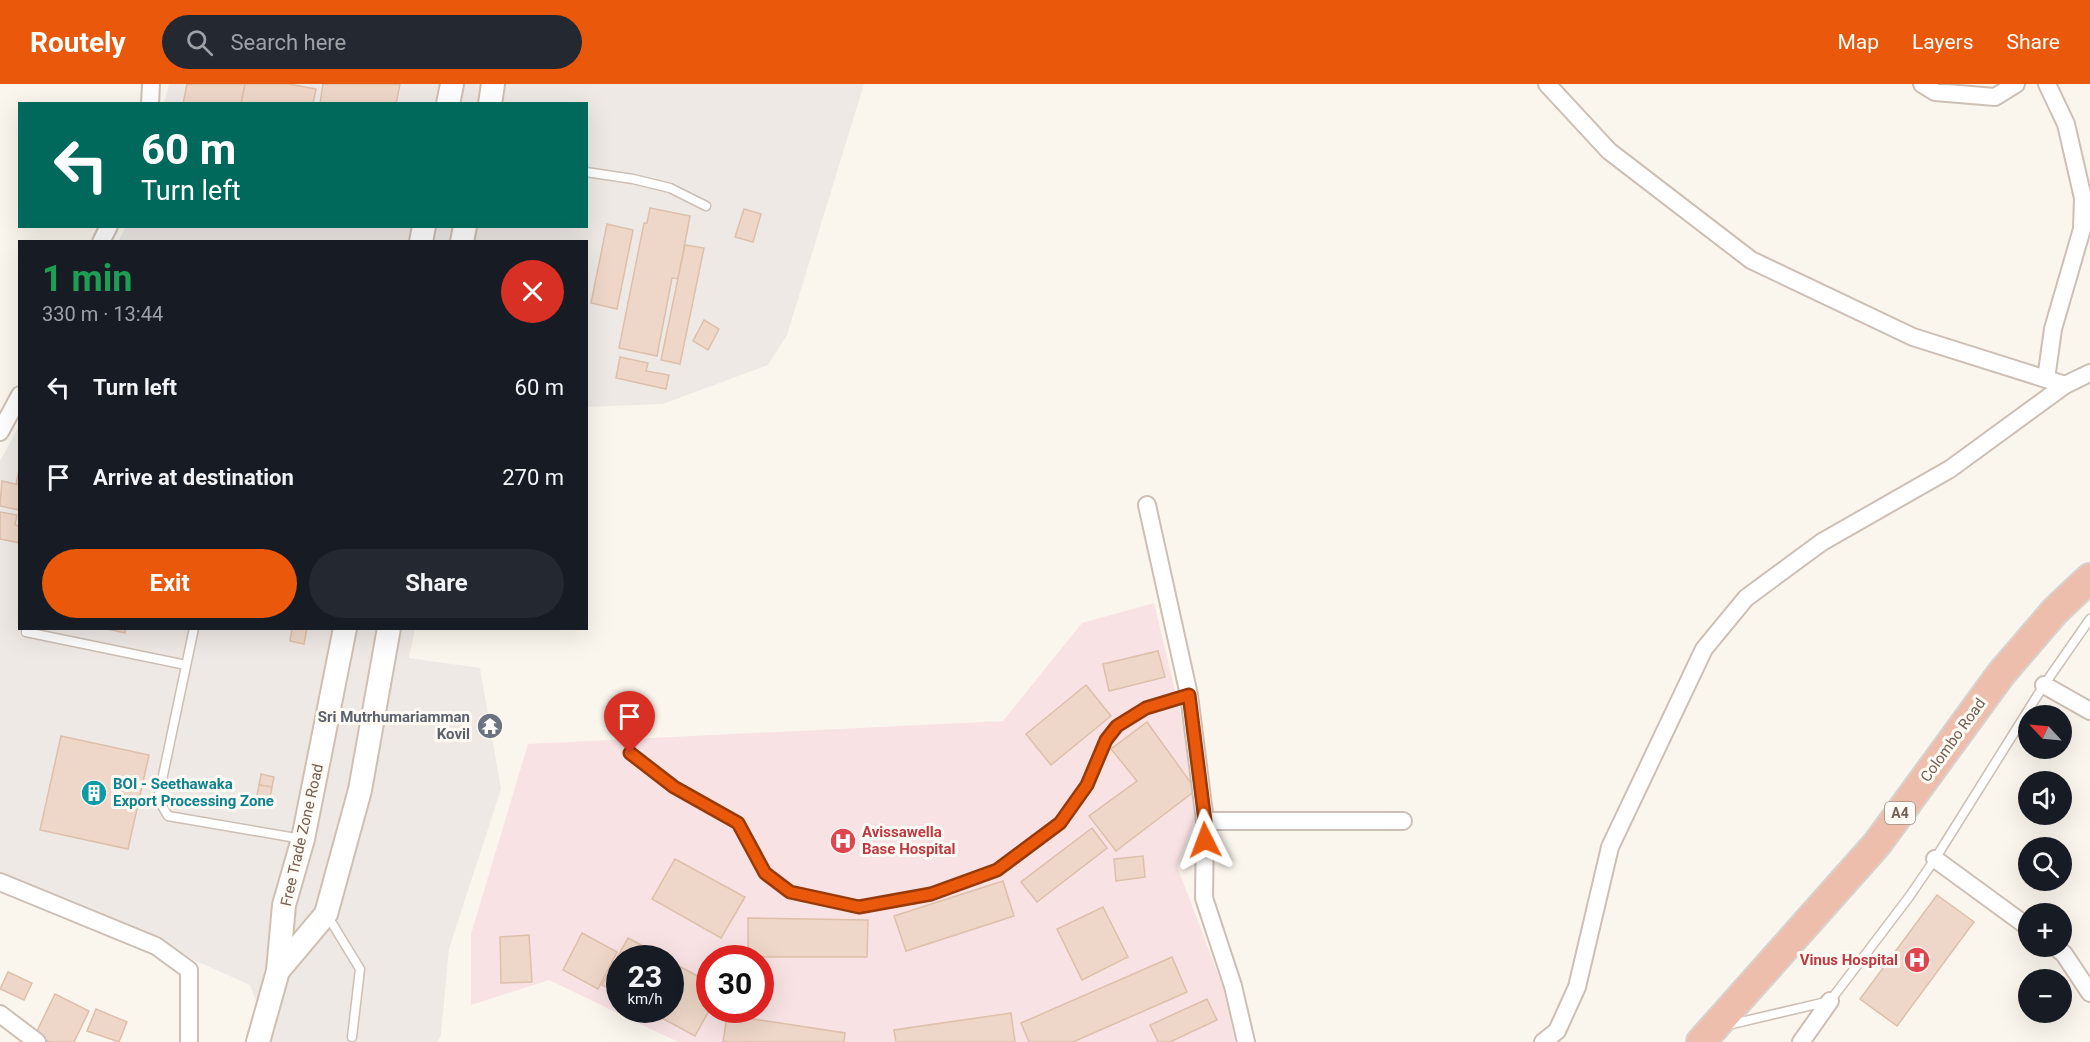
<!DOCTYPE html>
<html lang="en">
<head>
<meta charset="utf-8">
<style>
	body { margin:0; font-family:Roboto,sans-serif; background:#242831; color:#f1f3f6; height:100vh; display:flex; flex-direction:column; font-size:22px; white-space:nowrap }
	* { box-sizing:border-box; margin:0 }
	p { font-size:20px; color:#9ea1a6 }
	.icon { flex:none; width:33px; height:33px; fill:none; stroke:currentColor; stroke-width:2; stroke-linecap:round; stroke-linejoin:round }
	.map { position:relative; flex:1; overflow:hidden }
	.details { position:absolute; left:18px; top:156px; width:570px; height:390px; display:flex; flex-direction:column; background:#171b24; border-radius:0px; box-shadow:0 6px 24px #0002 }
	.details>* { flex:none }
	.hud { position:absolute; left:18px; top:18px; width:570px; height:126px; border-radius:0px; box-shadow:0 6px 24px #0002; background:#00695c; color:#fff; overflow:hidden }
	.needle { width:39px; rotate:296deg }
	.controls { position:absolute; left:2018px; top:621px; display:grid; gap:12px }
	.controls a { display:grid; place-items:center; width:54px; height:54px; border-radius:50%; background:#171b24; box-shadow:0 6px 24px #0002; font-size:30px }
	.speed { position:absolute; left:606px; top:861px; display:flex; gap:12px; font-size:30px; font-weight:700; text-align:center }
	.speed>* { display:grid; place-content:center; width:78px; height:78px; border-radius:50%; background:#171b24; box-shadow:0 6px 24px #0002; line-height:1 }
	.speed small { font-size:15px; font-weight:400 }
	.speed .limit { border:9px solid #d22; background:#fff; color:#111 }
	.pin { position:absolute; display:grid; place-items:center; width:51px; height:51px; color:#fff; margin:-62px -26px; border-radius:50% 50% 50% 0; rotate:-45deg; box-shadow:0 0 6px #0007 }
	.pin .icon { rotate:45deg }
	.me { position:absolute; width:66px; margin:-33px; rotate:357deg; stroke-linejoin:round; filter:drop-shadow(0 0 4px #0008) }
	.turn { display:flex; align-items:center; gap:21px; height:126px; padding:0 24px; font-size:27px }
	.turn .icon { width:78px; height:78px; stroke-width:2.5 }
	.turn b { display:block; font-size:42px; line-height:51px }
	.round { display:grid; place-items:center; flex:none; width:63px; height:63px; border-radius:32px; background:#242831 }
	.overview { display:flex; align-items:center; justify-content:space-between; height:102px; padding:0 24px }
	h1 { font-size:36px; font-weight:700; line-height:45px; color:#1e9e55 }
	.button { display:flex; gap:12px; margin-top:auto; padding:12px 24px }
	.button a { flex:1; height:69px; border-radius:36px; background:#ea580c; color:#fff; font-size:24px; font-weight:700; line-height:69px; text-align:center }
	.button a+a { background:#242831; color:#f1f3f6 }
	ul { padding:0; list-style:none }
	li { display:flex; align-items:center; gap:18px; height:90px; padding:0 24px }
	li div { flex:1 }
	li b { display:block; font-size:22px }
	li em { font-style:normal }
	header { display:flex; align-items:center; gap:36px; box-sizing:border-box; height:84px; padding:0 30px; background:#ea580c; color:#fff }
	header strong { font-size:28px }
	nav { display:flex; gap:33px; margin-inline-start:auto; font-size:21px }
	.search { width:420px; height:54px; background:#242831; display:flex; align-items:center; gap:15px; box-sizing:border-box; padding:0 21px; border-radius:33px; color:#9ea1a6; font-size:22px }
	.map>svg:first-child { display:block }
	.industrial { fill:#eee9e5 }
	.medical { fill:#f8e2e4; fill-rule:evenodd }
	.building { fill:#eed7c8; stroke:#debfaa; stroke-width:1.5 }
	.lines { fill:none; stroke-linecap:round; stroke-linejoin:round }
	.lane-casing { stroke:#cdbfb4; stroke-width:11 }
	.street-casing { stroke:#cdbfb4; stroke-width:20 }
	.secondary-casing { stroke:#cfbfb2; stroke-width:26 }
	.highway-casing { stroke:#d8d2cf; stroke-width:32 }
	.lane { stroke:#fff; stroke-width:8 }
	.street { stroke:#fff; stroke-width:16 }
	.secondary { stroke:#fff; stroke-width:22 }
	.highway { stroke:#eebeac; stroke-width:28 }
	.route-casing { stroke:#983908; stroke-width:15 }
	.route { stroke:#ea580c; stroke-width:10 }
	.labels { text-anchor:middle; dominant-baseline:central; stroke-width:6; stroke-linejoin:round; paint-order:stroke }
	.shield { fill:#fefaf4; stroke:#9e8e83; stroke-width:1.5 }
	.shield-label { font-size:14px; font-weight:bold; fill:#755f52 }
	.worship-label { font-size:15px; font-weight:bold; fill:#5b616d; stroke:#fefaf4; text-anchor:end }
	.street-label { font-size:15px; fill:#755f52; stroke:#fefaf4 }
	.culture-label { font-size:15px; font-weight:bold; fill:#0d838f; stroke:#fefaf4; text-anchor:start }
	.health-label { font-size:15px; font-weight:bold; fill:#be3a42; stroke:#fefaf4; text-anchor:start }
</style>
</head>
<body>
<header>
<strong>Routely</strong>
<div class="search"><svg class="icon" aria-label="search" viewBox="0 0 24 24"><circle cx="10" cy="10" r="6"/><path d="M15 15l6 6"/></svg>Search here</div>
<nav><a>Map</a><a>Layers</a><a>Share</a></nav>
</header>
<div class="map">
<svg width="2090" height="958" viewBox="0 0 2090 958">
	<rect width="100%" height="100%" fill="#fbf6ed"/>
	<g class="industrial">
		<polygon points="169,0 864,0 787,251 768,281 663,320 587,323 586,158 118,158 126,142 586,142 586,20 164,19"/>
		<polygon points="19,342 20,544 415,545 409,574 480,584 501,705 449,865 441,950 438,958 270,958 250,901 0,790 0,377"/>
	</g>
	<path class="medical" d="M1154 519 1199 706 1197 731 1177 782 1224 906 1235 958H678L549 896 471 921V850L528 660 1003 637 1082 539ZM620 874H670V926H620ZM710 874H760V926H710Z"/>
	<g class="building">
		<polygon points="187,0 245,0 241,20 183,20"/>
		<polygon points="245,0 289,0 316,5 313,20 241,20"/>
		<polygon points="323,0 400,0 396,20 320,20"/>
		<polygon points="650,124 690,132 678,195 672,194 657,272 619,264 644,139 647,139"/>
		<polygon points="744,125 761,130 753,158 735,153"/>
		<polygon points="607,140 633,146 617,225 591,219"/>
		<polygon points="685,161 704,164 680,280 661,276"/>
		<polygon points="704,236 719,245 708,266 693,257"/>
		<polygon points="620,273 648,279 646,287 669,291 666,305 616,294"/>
		<polygon points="20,382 20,401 16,400"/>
		<polygon points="2,397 20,401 20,426 0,422"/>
		<polygon points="0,428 17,431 15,441 20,442 20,459 0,455"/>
		<polygon points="103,544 125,544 125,549"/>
		<polygon points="292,544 307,544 304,560 290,557"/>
		<polygon points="1158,567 1165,593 1109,607 1103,580"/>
		<polygon points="1086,601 1111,632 1051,681 1026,650"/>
		<polygon points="1147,638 1196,706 1116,767 1089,732 1137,697 1111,665"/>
		<polygon points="61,652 149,671 128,765 40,746"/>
		<polygon points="261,690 274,693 272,703 259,701"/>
		<polygon points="259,701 272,703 269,718 256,716"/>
		<polygon points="1092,744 1107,764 1037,818 1021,798"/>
		<polygon points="1143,772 1145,793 1116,797 1114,775"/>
		<polygon points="675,775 745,813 721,854 652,815"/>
		<polygon points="1003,797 1014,832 906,867 894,832"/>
		<polygon points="1937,811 1974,838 1897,942 1860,915"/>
		<polygon points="1103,823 1128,873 1082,896 1057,845"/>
		<polygon points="748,834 868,836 867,873 748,873"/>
		<polygon points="582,849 617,868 598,905 563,886"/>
		<polygon points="529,851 532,898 501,899 500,853"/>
		<polygon points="628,854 666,874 620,874 620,910 602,901"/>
		<polygon points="1172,873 1187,908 1073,958 1029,958 1021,939"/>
		<polygon points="670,877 710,899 710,925 695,952 647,926 670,926"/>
		<polygon points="8,888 32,899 24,916 0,905"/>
		<polygon points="55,910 89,927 74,958 49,958 35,951"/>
		<polygon points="1207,915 1217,936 1170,958 1158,958 1150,941"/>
		<polygon points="96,925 127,938 119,958 87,947"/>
		<polygon points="1011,929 1015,958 896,958 894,946"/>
		<polygon points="727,931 845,949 844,958 723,958"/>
	</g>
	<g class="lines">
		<g class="lane-casing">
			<g id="lane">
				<polyline points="586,88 633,95 670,104 706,122"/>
				<polyline points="194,544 158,715 168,732 302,755"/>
				<polyline points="26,548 186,581"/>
				<polyline points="630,669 674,703 738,739 765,789 790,808 859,823 931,810 997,786 1060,739 1087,701 1106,656 1117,642 1146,624 1189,611"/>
				<polyline points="327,831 360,885 352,953"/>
				<polyline points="1728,941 1830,917 1909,813 1935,775 2044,601 2090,535"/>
			</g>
		</g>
		<g class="street-casing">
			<g id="street">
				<polyline points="1547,0 1609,67 1751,176 1913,253 2046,295"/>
				<polyline points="1922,0 1935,8 1995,13 2016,0"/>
				<polyline points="2047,0 2066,40 2083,114 2082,145 2053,245 2046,295 2065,301 2090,289"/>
				<polyline points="150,20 151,0"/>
				<polyline points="101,158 109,142"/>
				<polyline points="0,348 20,311"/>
				<polyline points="1147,421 1189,611 1205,737 1204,814 1233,902 1246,958"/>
				<polyline points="2044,601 2090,627"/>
				<polyline points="1205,737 1403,737"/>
				<polyline points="1935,775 2028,843"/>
				<polyline points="0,798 156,862 189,886 189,958"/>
				<polyline points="2054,862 2064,870 2090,909"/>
				<polyline points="0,930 37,958"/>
				<polyline points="1543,958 1557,947 1577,903 1610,763 1704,565 1746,514 1822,458 1950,385 2065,301"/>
				<polyline points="1801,958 1830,917"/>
			</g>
		</g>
		<g class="secondary-casing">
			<g id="secondary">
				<polyline points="448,20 452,0"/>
				<polyline points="490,20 493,0"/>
				<polyline points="421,158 424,142"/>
				<polyline points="462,158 465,142"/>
				<polyline points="278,887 326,830 360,706 389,544"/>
				<polyline points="258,958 278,887 284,821 303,755 345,544"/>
			</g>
		</g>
		<g class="highway-casing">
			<polyline id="highway" points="1701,958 1877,760 2001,590 2055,527 2090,494"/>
		</g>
		<use href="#lane" class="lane"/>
		<use href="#street" class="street"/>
		<use href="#secondary" class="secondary"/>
		<use href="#highway" class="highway"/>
	</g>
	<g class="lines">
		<g class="route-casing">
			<polyline id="route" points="630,669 674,703 738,739 765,789 790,808 859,823 931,810 997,786 1060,739 1087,701 1106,656 1117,642 1146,624 1189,611 1205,737 1205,756"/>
		</g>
		<use href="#route" class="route"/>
	</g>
	<defs>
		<g id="temple-disc" transform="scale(1.35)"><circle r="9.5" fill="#6b7280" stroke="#fefaf4"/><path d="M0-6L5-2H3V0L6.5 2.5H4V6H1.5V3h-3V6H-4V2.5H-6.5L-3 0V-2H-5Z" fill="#fff"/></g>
		<g id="building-disc" transform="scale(1.35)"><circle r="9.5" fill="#0f9aa8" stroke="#fefaf4"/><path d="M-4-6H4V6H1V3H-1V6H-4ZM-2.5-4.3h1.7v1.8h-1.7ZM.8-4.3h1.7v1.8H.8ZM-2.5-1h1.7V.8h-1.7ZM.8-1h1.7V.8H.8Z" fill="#fff"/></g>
		<g id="hospital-disc" transform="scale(1.35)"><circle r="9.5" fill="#e0444e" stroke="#fefaf4"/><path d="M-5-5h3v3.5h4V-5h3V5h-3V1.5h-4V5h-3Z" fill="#fff"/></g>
	</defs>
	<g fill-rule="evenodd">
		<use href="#temple-disc" x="490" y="642"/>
		<use href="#building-disc" x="94" y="709"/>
		<use href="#hospital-disc" x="843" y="757"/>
		<use href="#hospital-disc" x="1917" y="876"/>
	</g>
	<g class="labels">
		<rect class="shield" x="1885" y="718" width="30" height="22" rx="4.5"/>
		<g class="shield-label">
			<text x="1900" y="729">A4</text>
		</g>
		<g class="worship-label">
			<text x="470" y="633">Sri Mutrhumariamman<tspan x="470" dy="17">Kovil</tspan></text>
		</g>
		<g class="street-label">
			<text transform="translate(1953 656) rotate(-54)">Colombo Road</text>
			<text transform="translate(302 751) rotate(-77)">Free Trade Zone Road</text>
		</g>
		<g class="culture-label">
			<text x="113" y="700">BOI - Seethawaka<tspan x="113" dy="17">Export Processing Zone</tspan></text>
		</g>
		<g class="health-label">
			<text x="862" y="748">Avissawella<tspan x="862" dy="17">Base Hospital</tspan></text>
			<text x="1898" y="876" text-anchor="end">Vinus Hospital</text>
		</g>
	</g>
</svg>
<div class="controls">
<a><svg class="needle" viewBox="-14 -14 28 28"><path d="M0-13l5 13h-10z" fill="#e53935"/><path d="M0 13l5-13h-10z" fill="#9ea1a6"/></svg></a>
<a><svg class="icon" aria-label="sound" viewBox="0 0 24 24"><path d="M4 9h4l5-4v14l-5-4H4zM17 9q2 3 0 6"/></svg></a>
<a><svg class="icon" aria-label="search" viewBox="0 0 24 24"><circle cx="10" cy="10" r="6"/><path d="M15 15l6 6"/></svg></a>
<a>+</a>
<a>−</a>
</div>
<div class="speed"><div>23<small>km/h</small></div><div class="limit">30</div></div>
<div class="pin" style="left:630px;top:669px;background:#d93025"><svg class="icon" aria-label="arrive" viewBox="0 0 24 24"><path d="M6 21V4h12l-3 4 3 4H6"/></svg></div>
<svg class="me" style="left:1205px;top:756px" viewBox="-20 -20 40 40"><path d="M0-17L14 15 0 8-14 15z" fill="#ea580c" stroke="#fff" stroke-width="4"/></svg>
<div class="hud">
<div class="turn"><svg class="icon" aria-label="left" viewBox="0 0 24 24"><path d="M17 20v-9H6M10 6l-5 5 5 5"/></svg><div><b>60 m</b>Turn left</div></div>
</div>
<section class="details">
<div class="overview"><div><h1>1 min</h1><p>330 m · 13:44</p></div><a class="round" style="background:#d93025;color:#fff"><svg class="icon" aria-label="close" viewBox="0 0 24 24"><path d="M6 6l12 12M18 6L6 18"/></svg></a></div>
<ul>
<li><svg class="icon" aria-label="left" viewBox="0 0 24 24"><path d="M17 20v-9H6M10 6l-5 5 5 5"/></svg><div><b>Turn left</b></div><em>60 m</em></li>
<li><svg class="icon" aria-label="arrive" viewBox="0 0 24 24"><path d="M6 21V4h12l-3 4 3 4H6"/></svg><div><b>Arrive at destination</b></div><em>270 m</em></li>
</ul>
<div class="button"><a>Exit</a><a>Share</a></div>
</section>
</div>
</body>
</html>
